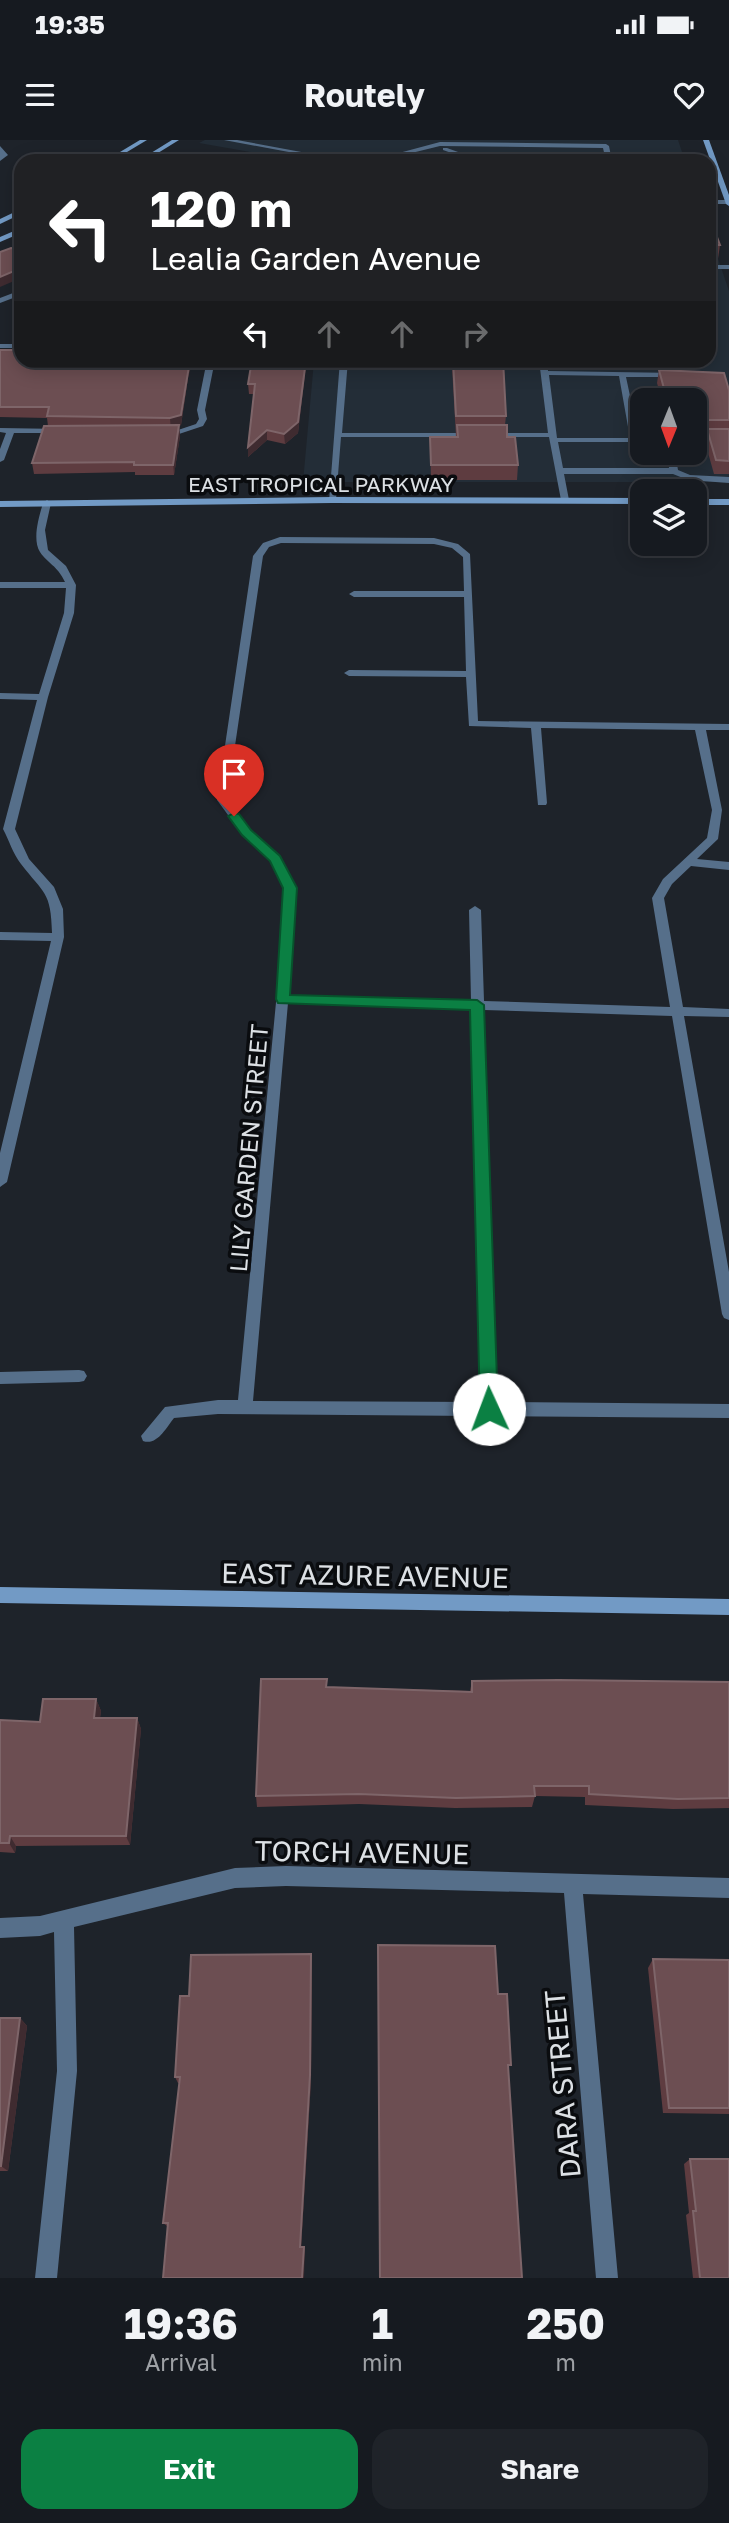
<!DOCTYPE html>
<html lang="en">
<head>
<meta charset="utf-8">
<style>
	body { margin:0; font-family:"Golos Text",sans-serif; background:#1f2329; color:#f1f3f6; height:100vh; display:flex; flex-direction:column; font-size:26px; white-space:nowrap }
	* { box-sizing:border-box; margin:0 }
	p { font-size:23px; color:#9ea1a5 }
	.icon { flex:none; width:38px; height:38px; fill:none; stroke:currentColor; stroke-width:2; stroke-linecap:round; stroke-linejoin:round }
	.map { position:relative; height:2138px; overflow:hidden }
	.sheet { display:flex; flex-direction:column; background:#161a20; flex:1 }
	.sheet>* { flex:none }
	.top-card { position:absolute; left:14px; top:14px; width:702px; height:214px; border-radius:21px; box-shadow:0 4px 18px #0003,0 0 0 2px #35383e; background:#202124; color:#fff; overflow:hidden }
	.needle { width:46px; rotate:181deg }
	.buttons { position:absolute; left:630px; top:248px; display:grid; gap:14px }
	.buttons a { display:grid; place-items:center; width:77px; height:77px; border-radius:14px; background:#161a20; box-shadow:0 4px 18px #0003,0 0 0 2px #35383e; font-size:35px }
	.pin { position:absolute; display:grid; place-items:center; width:60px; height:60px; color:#fff; margin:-72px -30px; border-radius:50% 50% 50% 0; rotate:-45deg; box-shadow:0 0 7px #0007 }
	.pin .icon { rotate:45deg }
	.me { position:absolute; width:77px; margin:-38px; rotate:358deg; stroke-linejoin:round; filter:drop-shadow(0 0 5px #0008) }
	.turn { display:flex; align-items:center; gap:24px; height:147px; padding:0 21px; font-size:32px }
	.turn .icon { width:91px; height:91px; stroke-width:2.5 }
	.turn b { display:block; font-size:49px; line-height:60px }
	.lanes { display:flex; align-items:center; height:66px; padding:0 21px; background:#0003; justify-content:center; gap:35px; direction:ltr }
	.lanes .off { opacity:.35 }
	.eta { display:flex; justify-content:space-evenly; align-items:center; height:119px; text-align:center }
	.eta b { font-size:42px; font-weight:700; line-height:49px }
	.cta { display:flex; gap:14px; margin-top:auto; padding:14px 21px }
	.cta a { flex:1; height:80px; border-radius:21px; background:#0b8043; color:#fff; font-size:28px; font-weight:700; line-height:80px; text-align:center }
	.cta a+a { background:#1f2329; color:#f1f3f6 }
	.status { display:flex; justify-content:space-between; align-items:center; height:49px; padding:0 35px; background:#161a20; direction:ltr }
	.status svg { height:19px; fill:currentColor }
	header { display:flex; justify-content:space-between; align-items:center; height:91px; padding:0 21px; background:#161a20; font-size:32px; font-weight:700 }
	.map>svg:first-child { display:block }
	.built { fill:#232d37; fill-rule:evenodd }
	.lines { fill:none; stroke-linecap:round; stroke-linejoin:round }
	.lane { fill:#566f8a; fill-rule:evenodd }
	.street { fill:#566f8a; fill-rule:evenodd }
	.secondary { fill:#729ac5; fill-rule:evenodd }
	.wall { fill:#5e3c40 }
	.shaded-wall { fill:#3f2b30 }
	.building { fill:#6c4e52; stroke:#7e6569; stroke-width:2 }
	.route { fill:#0b8043; stroke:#07532c; stroke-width:2 }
	.labels { text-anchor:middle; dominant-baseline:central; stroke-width:7; stroke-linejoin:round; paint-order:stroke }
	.far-street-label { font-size:21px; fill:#dce0e4; stroke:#0a0c0f }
	.street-label { font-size:24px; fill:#dce0e4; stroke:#0a0c0f }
	.near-street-label { font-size:28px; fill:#dce0e4; stroke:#0a0c0f }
</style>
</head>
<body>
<div class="status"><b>19:35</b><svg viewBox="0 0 49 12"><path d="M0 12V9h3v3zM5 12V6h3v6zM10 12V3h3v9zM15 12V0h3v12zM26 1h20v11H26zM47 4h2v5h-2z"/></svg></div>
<header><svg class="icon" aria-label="menu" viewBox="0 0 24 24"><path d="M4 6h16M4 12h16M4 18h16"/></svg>Routely<svg class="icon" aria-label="heart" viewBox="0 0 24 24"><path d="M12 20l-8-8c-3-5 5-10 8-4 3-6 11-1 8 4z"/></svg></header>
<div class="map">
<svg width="729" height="2138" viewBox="0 0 729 2138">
	<rect width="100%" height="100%" fill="#1e232a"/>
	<g class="built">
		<polygon points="205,0 678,0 685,21 302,21 199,3"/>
		<path d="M709 92 729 151V342H303L314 221 709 220ZM642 261H695V313H642Z"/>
	</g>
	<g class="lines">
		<g class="lane">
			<polygon points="224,0 237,0 350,21 337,21"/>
			<polygon points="440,2 606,4 609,6 612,21 606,21 603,8 440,6 379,21 369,21"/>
			<polygon points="443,8 447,8 483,21 474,21 443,10"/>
			<polygon points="709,60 728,60 729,64 709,64"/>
			<rect x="709" y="125" width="20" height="4"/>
			<path d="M340 220H348L342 293H548L539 220H547L548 231 678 233V237H626L639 298H642V302H558L563 328H669L667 313H675L678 330 690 335 729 337V343L688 340 673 334H564L569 360 565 363 561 360 549 297H341L336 360 329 362ZM549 235 619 236 630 298H557Z"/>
			<polygon points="729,295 729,299 695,300 695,296"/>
		</g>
		<g class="street">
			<polygon points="0,6 8,15 0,21"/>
			<polygon points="21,150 21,155 0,163 0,158"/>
			<rect x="0" y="204" width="21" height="4"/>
			<polygon points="207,220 215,220 205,270 207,279 203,286 179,294 159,295 159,291 178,290 196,284 199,279 197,270"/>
			<polygon points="0,288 62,289 66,291 62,293 14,293 4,320 0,322 0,309 6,293 0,292"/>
			<path d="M47 360 51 363 45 390 48 410 66 426 76 445 74 473 48 557 15 689 29 719 54 747 63 769 64 797 7 1042 0 1047V1013L51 801 0 800V792L52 793C51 751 44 754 21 724 13 714 9 700 3 689L37 560 0 559V553L39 554 64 473 66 448H0V442H65C57 425 48 424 40 412 32 399 39 377 43 363Z"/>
			<path d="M280 397 434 398 458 404 470 414 478 581 729 584V590H706L722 670 718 699 697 719 729 722V730L691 726 672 744 664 758 683 867 729 869V877L684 876 729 1132V1180L724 1178 722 1174 672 876 484 870 497 1262 729 1264V1278L218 1274 174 1278C166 1288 157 1306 143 1301L141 1296 165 1267 218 1260H238L281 810 284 748 271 721 242 694 217 660 253 416 263 403ZM281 403 434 404 452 408 463 417 464 451H354L349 454 354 457H464L466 531 349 530 344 533 349 536 466 537 469 586 531 588 538 665H546L547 663 541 588 695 590 712 670 707 698 663 739 652 758 670 867 484 861 481 770 475 766 469 770 471 861 289 855 296 748 280 716 250 690 227 660 263 416 269 407ZM288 863 472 869 481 1262 253 1261Z"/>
			<polygon points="79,1230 84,1231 87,1236 84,1241 79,1242 0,1244 0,1232"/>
			<polygon points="286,1726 729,1738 729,1758 583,1754 618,2138 596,2138 564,1753 286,1746 235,1748 74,1787 77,1931 57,2138 35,2138 57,1931 54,1792 40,1796 0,1798 0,1778 40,1776 235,1728"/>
		</g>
		<g class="secondary">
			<polygon points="140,0 147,0 112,21 105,21"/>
			<polygon points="172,0 179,0 145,21 138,21"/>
			<polygon points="703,0 709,0 729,55 729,66 726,64"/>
			<polygon points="21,69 21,74 0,84 0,79"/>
			<polygon points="21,88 21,93 0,102 0,97"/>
			<polygon points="332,357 642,358 642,364 332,363 0,367 0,361"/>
			<rect x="695" y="359" width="34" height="6"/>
			<polygon points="0,1447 729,1459 729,1475 0,1463"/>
		</g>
	</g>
	<g class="wall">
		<polygon points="709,76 720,105 718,119 709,119"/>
		<polygon points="0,210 188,238 181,285 179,286 180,296 174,335 135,335 135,332 34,334 32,323 48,286 47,278 0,277"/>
		<polygon points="252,220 306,220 306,225 298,293 285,304 267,300 248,317 254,254 249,254 248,244"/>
		<polygon points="380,220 520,220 520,222 510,222 510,228 504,228 506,276 505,285 507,297 518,325 517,340 431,340 430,297 456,297 452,227 380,227"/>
		<polygon points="659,230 729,250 729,334 714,334 705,302 706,293 702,293 695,269 695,261 662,261 657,243"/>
		<polygon points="327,1539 327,1547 470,1551 472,1541 729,1542 729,1668 673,1669 585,1665 585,1657 535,1656 532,1667 455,1668 359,1664 257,1667 256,1656"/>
		<polygon points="96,1559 101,1571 100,1578 137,1578 141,1589 130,1705 16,1706 15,1713 0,1712 0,1580 40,1582"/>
		<polygon points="653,1819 729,1820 729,1974 663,1973 648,1828"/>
		<polygon points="312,1822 311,1941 301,2107 305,2110 167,2086 163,2083 180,1943 178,1943 175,1937 189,1856"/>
		<polygon points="0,1878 20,1878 27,1886 8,2031 0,2031"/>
		<polygon points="690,2019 729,2138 693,2138 686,2075 689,2073 684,2024"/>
	</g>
	<g class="shaded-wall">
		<polygon points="21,128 21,138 0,147 0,137"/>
		<polygon points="190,220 193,220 188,238 181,285 179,286 180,296 174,335 170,278"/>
		<polygon points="306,220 298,293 285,304 284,294"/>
		<polygon points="267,290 267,300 248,317 248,307"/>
		<polygon points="96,1559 101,1571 98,1589 94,1578"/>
		<polygon points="137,1578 141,1589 130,1705 126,1696"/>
		<polygon points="10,1696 16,1706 15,1713 9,1703"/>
		<polygon points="311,1814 312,1822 311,1941 301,2110 300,2107"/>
		<polygon points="20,1878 27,1886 8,2031 1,2026"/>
		<polygon points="304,2107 305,2110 304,2138 302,2138"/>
	</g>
	<g class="building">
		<polygon points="709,76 720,105 709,105"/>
		<polygon points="11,108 21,111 21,128 0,137 0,112"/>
		<polygon points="21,200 21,220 190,220 181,275 170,278 47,276 49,267 0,267 0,210 13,210 17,201"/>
		<polygon points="252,220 306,220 298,282 284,294 267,290 248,307 255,244 248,244"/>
		<polygon points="453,220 503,220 506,276 456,276"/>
		<polygon points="659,230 724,233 729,250 729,280 705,280 698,256 666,256"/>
		<polygon points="179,285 173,325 134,325 134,322 32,323 44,286"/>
		<polygon points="457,285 507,285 507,297 515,297 518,325 431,325 430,297 458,297"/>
		<polygon points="707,289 729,289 729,321 716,320"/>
		<polygon points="261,1539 327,1539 326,1547 472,1552 472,1541 559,1540 729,1542 729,1658 678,1659 589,1654 589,1646 534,1646 535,1656 456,1658 359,1654 256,1656"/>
		<polygon points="43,1559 96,1559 94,1578 137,1578 126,1696 10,1696 9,1703 0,1703 0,1580 40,1582"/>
		<polygon points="378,1805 495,1806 498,1854 507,1854 511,1925 508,1925 522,2138 380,2138"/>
		<polygon points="311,1814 310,1935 300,2107 304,2107 302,2138 163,2138 168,2083 163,2083 180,1937 175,1937 180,1856 189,1856 191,1815"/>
		<polygon points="653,1819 729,1820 729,1968 669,1968"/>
		<polygon points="0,1878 20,1878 1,2026 0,2026"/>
		<polygon points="690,2019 729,2019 729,2138 700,2138 693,2071 696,2071"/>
	</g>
	<polygon class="route" points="234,673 239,674 251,690 280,716 297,748 290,855 477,860 484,865 498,1269 496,1275 489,1277 483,1275 480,1269 470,870 278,863 276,859 283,748 270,721 242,695 228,676"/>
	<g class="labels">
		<g class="far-street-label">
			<text x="321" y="344">EAST TROPICAL PARKWAY</text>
		</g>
		<g class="street-label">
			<text transform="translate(248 1008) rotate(-85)">LILY GARDEN STREET</text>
		</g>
		<g class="near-street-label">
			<text transform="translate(365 1435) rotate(1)">EAST AZURE AVENUE</text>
			<text transform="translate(362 1712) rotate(1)">TORCH AVENUE</text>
			<text transform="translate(562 1944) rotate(-95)">DARA STREET</text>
		</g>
	</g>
</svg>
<div class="buttons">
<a><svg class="needle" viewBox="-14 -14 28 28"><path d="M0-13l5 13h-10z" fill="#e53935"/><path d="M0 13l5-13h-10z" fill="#9ea1a5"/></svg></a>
<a><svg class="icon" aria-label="layers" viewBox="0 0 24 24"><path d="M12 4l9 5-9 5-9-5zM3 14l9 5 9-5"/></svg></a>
</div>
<div class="pin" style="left:234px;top:676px;background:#d93025"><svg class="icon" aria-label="arrive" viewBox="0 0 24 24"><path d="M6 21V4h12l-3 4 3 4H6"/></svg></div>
<svg class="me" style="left:489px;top:1269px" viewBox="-20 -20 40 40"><circle r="19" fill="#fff"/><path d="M0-13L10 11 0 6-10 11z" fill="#0b8043"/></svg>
<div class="top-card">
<div class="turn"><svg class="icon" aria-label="left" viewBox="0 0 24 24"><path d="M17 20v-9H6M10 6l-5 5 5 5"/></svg><div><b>120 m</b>Lealia Garden Avenue</div></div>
<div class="lanes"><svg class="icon" aria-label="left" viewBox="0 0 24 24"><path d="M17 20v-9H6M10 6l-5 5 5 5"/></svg><svg class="icon off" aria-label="ahead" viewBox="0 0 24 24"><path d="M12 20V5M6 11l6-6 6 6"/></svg><svg class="icon off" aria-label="ahead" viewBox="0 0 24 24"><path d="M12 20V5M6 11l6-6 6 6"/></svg><svg class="icon off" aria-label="right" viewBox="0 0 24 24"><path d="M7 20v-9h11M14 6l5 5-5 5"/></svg></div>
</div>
</div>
<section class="sheet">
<div class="eta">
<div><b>19:36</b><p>Arrival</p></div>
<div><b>1</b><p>min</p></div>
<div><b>250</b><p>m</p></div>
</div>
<div class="cta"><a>Exit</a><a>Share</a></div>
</section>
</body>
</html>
